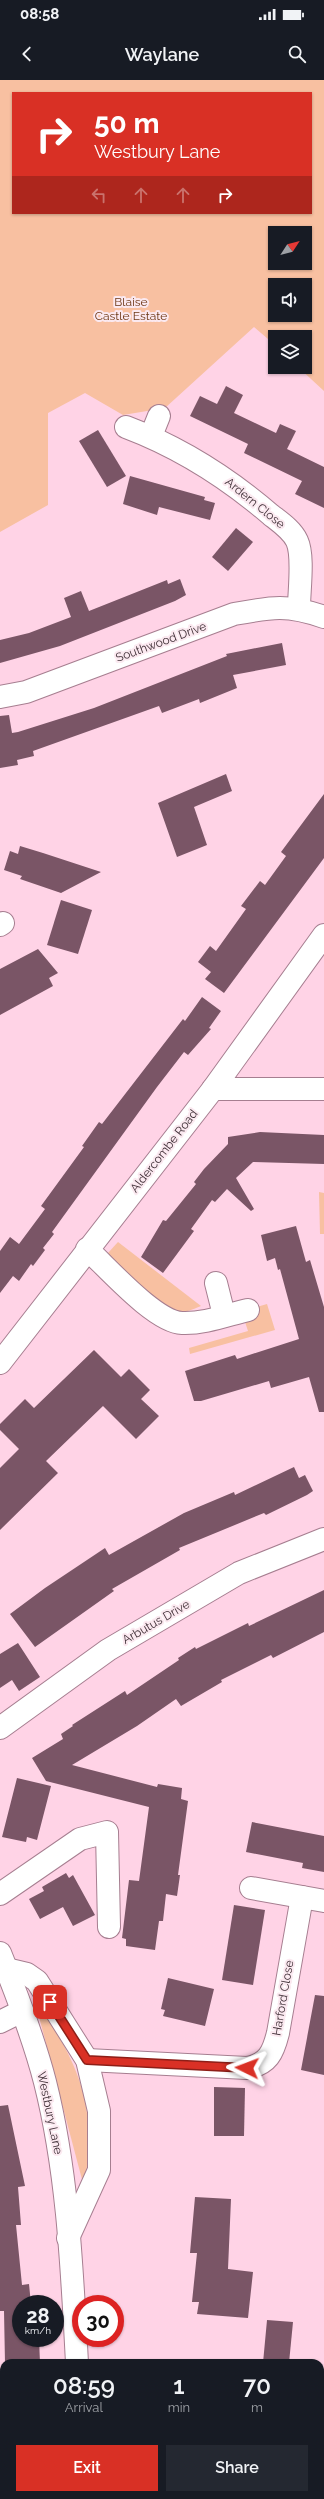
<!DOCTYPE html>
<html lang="en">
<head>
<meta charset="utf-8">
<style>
	body { margin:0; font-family:Raleway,sans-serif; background:#242831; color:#f1f3f6; height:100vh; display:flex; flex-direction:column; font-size:15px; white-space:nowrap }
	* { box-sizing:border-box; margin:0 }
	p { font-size:13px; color:#9ea1a6 }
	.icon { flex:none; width:22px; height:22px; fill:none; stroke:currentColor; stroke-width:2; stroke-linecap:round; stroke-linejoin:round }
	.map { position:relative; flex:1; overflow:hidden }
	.drawer { position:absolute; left:0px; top:2279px; width:324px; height:140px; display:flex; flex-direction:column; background:#171b24; border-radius:12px 12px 0 0; box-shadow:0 1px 3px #0004 }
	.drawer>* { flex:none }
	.banner { position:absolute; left:12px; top:12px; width:300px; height:122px; border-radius:0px; box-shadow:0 1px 3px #0004; background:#d93025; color:#fff; overflow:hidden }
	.needle { width:26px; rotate:54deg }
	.tools { position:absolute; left:268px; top:146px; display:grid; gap:8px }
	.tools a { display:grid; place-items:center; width:44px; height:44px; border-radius:0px; background:#171b24; box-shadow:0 1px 3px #0004; font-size:20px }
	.speed { position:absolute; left:12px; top:2215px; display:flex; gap:8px; font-size:20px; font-weight:700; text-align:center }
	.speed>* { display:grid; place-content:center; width:52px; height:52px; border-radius:50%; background:#171b24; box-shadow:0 1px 3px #0004; line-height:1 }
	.speed small { font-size:10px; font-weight:400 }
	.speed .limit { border:6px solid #d22; background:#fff; color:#111 }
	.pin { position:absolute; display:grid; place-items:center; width:34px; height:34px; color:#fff; margin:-17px; border-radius:8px; box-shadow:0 2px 6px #0006 }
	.me { position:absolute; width:44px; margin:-22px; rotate:273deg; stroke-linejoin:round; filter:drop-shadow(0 0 3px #0008) }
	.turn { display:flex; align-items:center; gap:14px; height:84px; padding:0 16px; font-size:18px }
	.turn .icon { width:52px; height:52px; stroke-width:2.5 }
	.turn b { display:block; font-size:28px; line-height:34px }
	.lanes { display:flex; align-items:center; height:38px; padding:0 16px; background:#0003; justify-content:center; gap:20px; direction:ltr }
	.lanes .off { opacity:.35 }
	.eta { display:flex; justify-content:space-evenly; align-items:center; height:68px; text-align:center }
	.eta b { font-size:24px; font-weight:600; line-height:28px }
	.action { display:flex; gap:8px; margin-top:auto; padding:8px 16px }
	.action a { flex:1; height:46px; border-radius:0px; background:#d93025; color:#fff; font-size:16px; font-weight:600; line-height:46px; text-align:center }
	.action a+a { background:#242831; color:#f1f3f6 }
	.status { display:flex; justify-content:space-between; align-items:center; height:28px; padding:0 20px; background:#171b24; direction:ltr }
	.status svg { height:11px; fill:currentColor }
	header { display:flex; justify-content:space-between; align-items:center; height:52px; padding:0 16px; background:#171b24; font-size:18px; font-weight:600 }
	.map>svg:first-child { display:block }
	.green { fill:#f8c0a1; fill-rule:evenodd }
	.building { fill:#7a5566 }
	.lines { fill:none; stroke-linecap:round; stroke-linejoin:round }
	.street-casing { stroke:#a67e90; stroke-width:24 }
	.secondary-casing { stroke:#a67e90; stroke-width:24 }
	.street { stroke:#fff; stroke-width:22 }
	.secondary { stroke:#fff; stroke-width:22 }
	.route-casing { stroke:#8d1f18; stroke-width:10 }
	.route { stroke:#d93025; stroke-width:7 }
	.labels { text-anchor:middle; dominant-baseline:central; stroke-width:4; stroke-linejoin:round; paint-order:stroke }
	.park-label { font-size:12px; fill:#6d3714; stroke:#fbe9f0 }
	.street-label { font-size:12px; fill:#3f2f36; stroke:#fbe9f0 }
</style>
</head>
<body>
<div class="status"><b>08:58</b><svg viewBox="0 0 49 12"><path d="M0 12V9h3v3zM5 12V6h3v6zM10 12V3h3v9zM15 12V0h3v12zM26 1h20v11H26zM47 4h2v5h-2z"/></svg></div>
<header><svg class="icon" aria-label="back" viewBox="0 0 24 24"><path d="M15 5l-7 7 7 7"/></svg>Waylane<svg class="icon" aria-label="search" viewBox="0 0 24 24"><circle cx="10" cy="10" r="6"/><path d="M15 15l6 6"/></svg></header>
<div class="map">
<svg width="324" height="2419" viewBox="0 0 324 2419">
	<rect width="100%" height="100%" fill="#ffd3e6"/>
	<g class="green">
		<path d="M0 0H324V311L298 287H305V257H275V265L254 247 165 328 123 335 85 313 48 333V425L0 452ZM13 13H311V133H13ZM275 153H305V183H275ZM275 205H305V235H275Z"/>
		<polygon points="319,1112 324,1113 324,1154 320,1154"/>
		<path d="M118 1162 201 1226C188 1232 179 1234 166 1230L110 1178 108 1173Z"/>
		<polygon points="267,1224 275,1250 190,1274 189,1268 248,1251 243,1236 253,1228"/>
		<path d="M33 1914C77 1983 99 2022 84 2107Z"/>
	</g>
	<g class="building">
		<polygon points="226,306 243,315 234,333 276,353 280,344 296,351 287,369 324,387 324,428 295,414 302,401 244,373 248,364 190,336 200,316 217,324"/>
		<polygon points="98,350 126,396 107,407 79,361"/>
		<polygon points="130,396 205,417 204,420 215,423 210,440 159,427 157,435 123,424"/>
		<polygon points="236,448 253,462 228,491 212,477"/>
		<polygon points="180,499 186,515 175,521 60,566 0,583 0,560 29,553 71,537 64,518 81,511 89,531 167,500 168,504"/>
		<polygon points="282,563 286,585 233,595 237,608 200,623 199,619 162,633 159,626 33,671 34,676 17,680 18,685 0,688 0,636 9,635 12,653 18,652 94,628 227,576 226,574"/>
		<polygon points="226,694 232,711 194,727 207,765 177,777 158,723"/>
		<polygon points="324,714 324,778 224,913 205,899 211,892 198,882 210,866 216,871 246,829 241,826 260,801 265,805 286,776 281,772"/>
		<polygon points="20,766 43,773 101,792 61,813 20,799 22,796 4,790 10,771 18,774"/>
		<polygon points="61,820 92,830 78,874 47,865"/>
		<polygon points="38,869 58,893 49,898 53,906 0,935 0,889"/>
		<polygon points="202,917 221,931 209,948 211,949 188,975 184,972 157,1007 52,1152 54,1154 43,1168 45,1170 33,1186 31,1184 19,1201 13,1196 0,1213 0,1171 10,1157 19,1164 45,1129 41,1126 84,1067 82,1066 99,1042 102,1044 183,939 185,941"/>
		<polygon points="260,1052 324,1055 324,1084 253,1082 236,1098 254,1129 251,1131 227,1109 215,1122 212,1120 191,1149 194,1151 163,1193 141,1177 163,1140 166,1141 196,1104 194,1102 204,1089 228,1064 228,1057"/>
		<polygon points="296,1146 306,1182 310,1180 324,1227 324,1332 319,1332 309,1297 271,1308 269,1301 201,1321 194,1321 185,1291 235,1275 237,1279 299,1259 280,1189 278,1190 275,1178 267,1181 261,1155"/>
		<polygon points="94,1270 121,1297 129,1289 150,1310 141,1319 159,1336 136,1359 103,1326 46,1381 58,1393 0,1450 0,1388 19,1369 0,1350 0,1344 25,1319 34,1328"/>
		<polygon points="294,1387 299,1398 305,1395 313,1411 307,1415 266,1435 264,1433 179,1468 180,1470 112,1509 114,1511 35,1567 10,1534 45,1508 105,1468 109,1475 184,1433 234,1412 235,1415"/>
		<polygon points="324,1510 324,1552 273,1578 271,1575 221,1600 222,1602 181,1626 176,1619 137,1646 72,1685 157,1707 158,1704 182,1708 181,1719 188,1721 178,1795 180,1795 177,1816 166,1814 163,1841 159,1841 155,1870 126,1866 126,1859 122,1858 129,1800 139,1801 149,1727 46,1701 32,1678 63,1659 61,1654 73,1646 72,1645 125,1611 127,1615 179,1580 178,1578 195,1567 196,1569 248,1543 249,1546"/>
		<polygon points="18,1563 40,1597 19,1611 12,1600 0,1608 0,1574"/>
		<polygon points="17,1698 51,1706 37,1760 27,1757 26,1762 2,1757"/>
		<polygon points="252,1742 324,1756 324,1792 302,1788 303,1783 246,1772"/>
		<polygon points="66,1793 69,1798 73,1795 95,1835 73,1846 63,1827 40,1839 29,1819 44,1811 42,1807"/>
		<polygon points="234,1825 265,1830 253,1905 222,1900"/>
		<polygon points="168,1898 214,1909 205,1946 163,1936 165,1930 161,1929"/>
		<polygon points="315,1915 324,1916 324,1995 301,1990"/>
		<polygon points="214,2007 245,2008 244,2056 214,2056"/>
		<polygon points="8,2025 25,2106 18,2107 21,2145 16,2145 22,2205 29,2204 31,2224 21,2224 21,2258 39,2258 40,2283 5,2283 4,2231 0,2231 0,2026"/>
		<polygon points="195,2117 231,2119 228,2189 253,2192 248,2238 197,2234 199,2222 192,2222 197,2173 190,2173"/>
		<polygon points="267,2240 293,2242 289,2283 263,2283"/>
	</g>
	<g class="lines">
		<g class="street-casing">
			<g id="street">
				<path d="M126 347C179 367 228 398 271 435 280 442 292 450 297 461 304 476 299 510 299 528"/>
				<polyline points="151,356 159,336"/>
				<path d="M0 617 26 612 234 534C272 527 287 524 324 537"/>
				<polyline points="0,845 3,843"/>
				<polyline points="213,1009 324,1009"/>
				<path d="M87 1169C108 1188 155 1242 182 1243 204 1244 227 1235 248 1230"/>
				<polyline points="216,1203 224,1235"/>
				<polyline points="0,1283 213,1009 324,855"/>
				<polyline points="0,1648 108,1570 239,1493 324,1459"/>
				<polyline points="251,1808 324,1821"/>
				<polyline points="0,1814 80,1759 107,1752 109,1847"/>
				<polyline points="6,1889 27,1894 37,1901 87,1980 99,2031 99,2090 68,2158"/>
				<polyline points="0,1942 22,1931"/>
				<path d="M87 1980 247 1988C268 1984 273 1973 278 1953L302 1817"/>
				<polyline points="320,2379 324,2380"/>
			</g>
		</g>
		<g class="secondary-casing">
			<g id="secondary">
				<path d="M0 1873C17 1915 34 1959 45 2002 68 2093 72 2190 77 2283"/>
				<polyline points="63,2419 64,2415"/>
			</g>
		</g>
		<use href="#street" class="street"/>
		<use href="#secondary" class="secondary"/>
	</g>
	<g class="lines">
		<g class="route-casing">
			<polyline id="route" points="50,1922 87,1980 247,1988"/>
		</g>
		<use href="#route" class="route"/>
	</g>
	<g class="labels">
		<g class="park-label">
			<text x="131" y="222">Blaise<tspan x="131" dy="14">Castle Estate</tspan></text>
		</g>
		<g class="street-label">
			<text transform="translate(255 423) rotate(39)">Ardern Close</text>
			<text transform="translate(161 562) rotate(-20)">Southwood Drive</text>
			<text transform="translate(164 1071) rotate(-52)">Aldercombe Road</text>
			<text transform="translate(156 1542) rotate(-30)">Arbutus Drive</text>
			<text transform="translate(283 1918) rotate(-80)">Harford Close</text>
			<text transform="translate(50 2033) rotate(78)">Westbury Lane</text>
		</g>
	</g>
</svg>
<div class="tools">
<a><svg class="needle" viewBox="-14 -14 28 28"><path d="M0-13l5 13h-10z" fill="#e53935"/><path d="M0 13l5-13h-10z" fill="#9ea1a6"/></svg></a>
<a><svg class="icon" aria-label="sound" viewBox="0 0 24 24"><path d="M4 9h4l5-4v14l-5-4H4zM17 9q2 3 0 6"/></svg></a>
<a><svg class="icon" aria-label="layers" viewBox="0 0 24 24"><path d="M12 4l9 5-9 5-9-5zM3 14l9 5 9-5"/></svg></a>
</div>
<div class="speed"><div>28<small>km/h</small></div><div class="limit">30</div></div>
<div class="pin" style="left:50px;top:1922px;background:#d93025"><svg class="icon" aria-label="arrive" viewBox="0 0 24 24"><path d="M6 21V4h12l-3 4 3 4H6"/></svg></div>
<svg class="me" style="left:247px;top:1988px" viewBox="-20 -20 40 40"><path d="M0-17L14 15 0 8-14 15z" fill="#d93025" stroke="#fff" stroke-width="4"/></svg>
<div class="banner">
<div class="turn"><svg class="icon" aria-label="right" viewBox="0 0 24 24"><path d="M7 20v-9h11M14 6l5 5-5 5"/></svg><div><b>50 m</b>Westbury Lane</div></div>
<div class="lanes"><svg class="icon off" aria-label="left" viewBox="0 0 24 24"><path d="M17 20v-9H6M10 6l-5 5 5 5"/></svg><svg class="icon off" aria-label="ahead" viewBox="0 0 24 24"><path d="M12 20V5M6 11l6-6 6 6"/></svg><svg class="icon off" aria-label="ahead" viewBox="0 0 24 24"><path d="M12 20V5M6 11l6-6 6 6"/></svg><svg class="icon" aria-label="right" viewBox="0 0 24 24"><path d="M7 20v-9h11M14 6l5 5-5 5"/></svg></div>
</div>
<section class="drawer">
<div class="eta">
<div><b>08:59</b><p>Arrival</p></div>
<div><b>1</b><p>min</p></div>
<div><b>70</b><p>m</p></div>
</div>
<div class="action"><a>Exit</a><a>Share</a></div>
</section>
</div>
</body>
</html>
